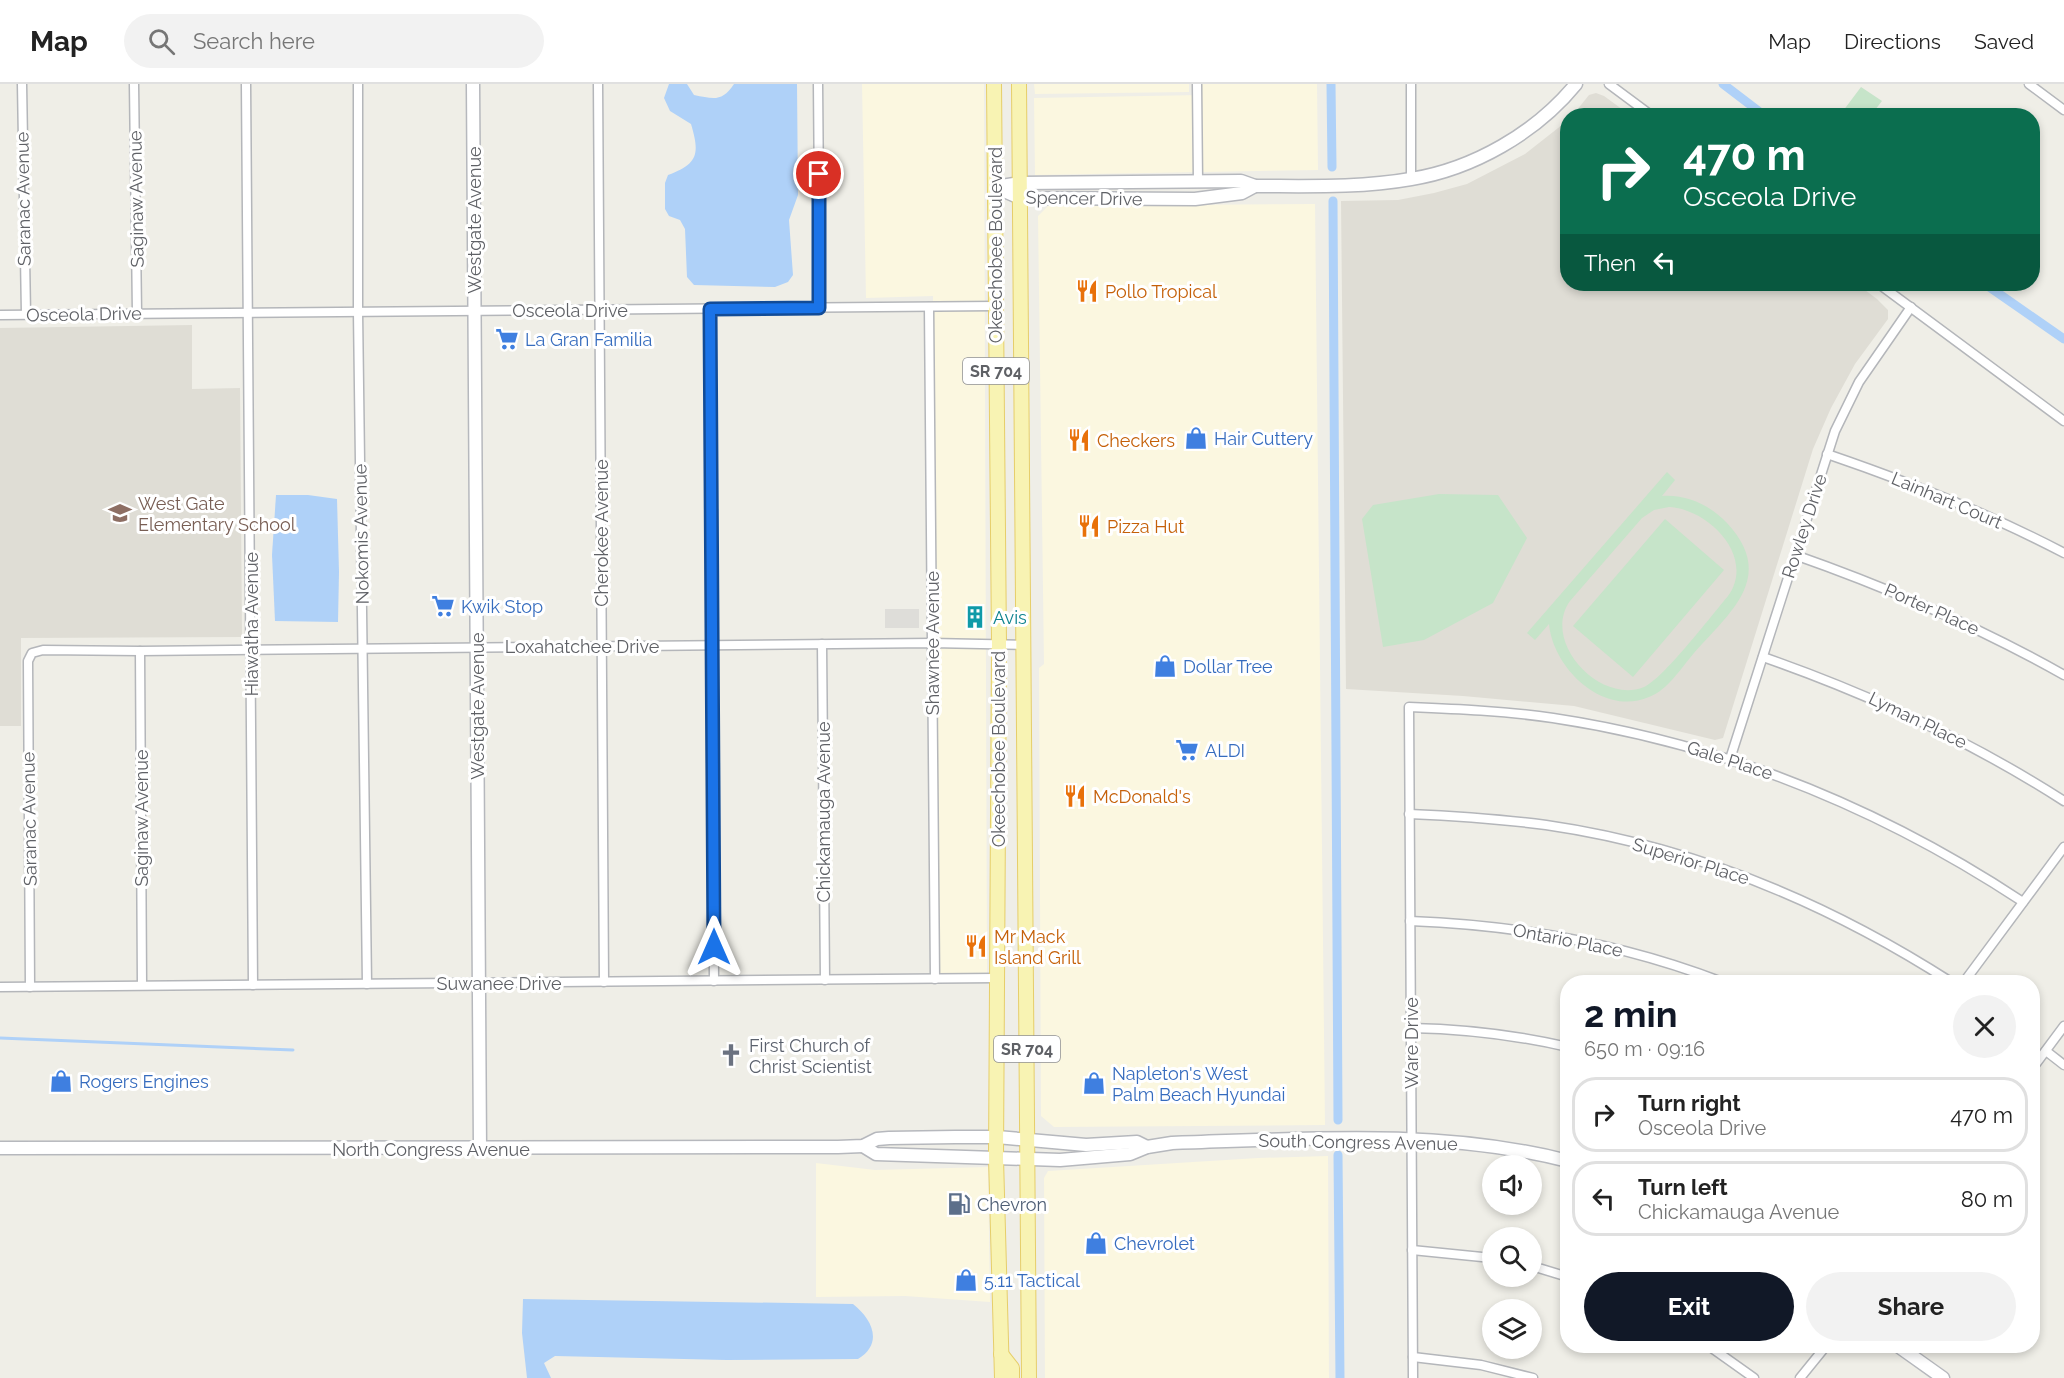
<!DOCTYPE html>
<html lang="en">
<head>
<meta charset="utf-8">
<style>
	body { margin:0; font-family:Raleway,sans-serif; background:#f2f2f2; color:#222; height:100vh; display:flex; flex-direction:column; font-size:22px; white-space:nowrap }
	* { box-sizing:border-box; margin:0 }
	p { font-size:20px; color:#767676 }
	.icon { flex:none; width:33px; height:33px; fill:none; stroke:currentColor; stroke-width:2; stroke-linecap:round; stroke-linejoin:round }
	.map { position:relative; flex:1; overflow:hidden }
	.panel { position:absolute; left:1560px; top:891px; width:480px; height:378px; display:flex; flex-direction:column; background:#fff; border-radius:24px; box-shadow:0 3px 9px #0003 }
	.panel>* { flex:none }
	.banner { position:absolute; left:1560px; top:24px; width:480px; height:183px; border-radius:24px; box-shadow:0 3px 9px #0003; background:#0b6e4f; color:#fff; overflow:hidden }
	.controls { position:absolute; left:1482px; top:1071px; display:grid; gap:12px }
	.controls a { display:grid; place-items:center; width:60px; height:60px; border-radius:50%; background:#fff; box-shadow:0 3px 9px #0003; font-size:30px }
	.pin { position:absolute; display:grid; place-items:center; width:51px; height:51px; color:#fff; margin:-26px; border:3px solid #fff; border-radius:50%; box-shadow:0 2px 6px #0007 }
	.me { position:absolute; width:66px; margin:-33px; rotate:0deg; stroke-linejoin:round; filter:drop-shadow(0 0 4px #0008) }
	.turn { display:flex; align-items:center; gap:21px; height:126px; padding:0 24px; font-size:27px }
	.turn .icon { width:78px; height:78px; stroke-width:2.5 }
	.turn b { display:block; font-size:42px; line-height:51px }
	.then { display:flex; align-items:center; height:57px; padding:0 24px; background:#0003; gap:12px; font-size:22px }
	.round { display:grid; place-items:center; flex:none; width:63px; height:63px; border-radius:32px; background:#f2f2f2 }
	.overview { display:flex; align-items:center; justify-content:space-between; height:102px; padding:0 24px }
	h1 { font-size:36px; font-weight:700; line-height:45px; color:#111827 }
	.action { display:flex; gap:12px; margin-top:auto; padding:12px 24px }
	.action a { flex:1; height:69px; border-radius:36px; background:#111827; color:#fff; font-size:24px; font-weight:700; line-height:69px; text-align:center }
	.action a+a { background:#f2f2f2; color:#222 }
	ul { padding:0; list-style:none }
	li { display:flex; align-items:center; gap:18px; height:75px; margin:0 12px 9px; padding:0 12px; border:3px solid #e0e0e0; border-radius:24px }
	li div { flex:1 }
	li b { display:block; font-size:22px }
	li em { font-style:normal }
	header { display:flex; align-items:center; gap:36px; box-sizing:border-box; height:84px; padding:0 30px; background:#fff; border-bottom:2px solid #e0e0e0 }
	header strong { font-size:28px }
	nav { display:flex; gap:33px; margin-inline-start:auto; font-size:21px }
	.search { width:420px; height:54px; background:#f2f2f2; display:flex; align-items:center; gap:15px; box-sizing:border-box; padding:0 21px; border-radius:33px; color:#767676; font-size:22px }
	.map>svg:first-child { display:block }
	.commercial { fill:#fbf7e0 }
	.industrial { fill:#deddd9 }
	.education { fill:#dfddd5 }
	.green { fill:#c6e4c9; fill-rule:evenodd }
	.water { fill:#afd1f8 }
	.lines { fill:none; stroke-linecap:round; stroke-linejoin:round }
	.stream { stroke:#afd1f8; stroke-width:3 }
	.canal { stroke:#afd1f8; stroke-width:9 }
	.street-casing { stroke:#b4b6ba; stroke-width:11 }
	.secondary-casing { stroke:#b6b8bd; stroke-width:15 }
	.primary-casing { stroke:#e6ce6a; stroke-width:16 }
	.street { stroke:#fff; stroke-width:8 }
	.secondary { stroke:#fff; stroke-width:12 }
	.primary { stroke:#f8f3b3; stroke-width:14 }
	.route-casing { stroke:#114b97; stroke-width:15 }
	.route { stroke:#1a73e8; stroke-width:10 }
	.labels { text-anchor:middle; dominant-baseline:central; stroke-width:6; stroke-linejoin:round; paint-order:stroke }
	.shield { fill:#fff; stroke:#8f9094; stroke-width:1.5 }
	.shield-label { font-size:16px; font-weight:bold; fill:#5f6166 }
	.street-label { font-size:18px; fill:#5f6166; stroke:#fff }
	.food-label { font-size:18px; fill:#c56008; stroke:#fff; text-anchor:start }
	.shop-label { font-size:18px; fill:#366cbe; stroke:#fff; text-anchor:start }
	.education-label { font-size:18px; fill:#785e54; stroke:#fff; text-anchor:start }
	.culture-label { font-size:18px; fill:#0d838f; stroke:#fff; text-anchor:start }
	.worship-label { font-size:18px; fill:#5b616d; stroke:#fff; text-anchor:start }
	.service-label { font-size:18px; fill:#4e5e75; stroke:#fff; text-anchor:start }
</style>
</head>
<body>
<header>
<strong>Map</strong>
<div class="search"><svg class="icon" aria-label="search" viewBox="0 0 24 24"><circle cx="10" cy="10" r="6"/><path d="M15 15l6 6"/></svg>Search here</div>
<nav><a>Map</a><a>Directions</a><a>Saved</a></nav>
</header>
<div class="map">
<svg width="2064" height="1294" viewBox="0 0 2064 1294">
	<rect width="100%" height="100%" fill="#efeee7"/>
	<g class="commercial">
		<polygon points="862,0 984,0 987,889 939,891 933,212 866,214"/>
		<polygon points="1034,0 1189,0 1189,8 1035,10"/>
		<polygon points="1202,0 1317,0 1318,86 1035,91 1034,14 1202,11"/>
		<polygon points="1315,120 1325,1041 1054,1043 1041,1032 1039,584 1044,580 1038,132 1048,122"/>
		<polygon points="1328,1072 1329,1294 1045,1294 1044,1094 1048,1087 1258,1074"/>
		<polygon points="816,1079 875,1086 988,1083 990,1218 905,1212 816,1213"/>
	</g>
	<rect class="industrial" x="885" y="525" width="34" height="19"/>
	<g class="education">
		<polygon points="1596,9 1604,12 1630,31 1573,31 1589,11"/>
		<polygon points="1567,37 1568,200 1857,200 1877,215 1888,226 1888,235 1855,280 1831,324 1813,365 1723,654 1715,656 1574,622 1463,612 1346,605 1341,117 1398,116 1434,109 1467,100 1525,70"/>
		<polygon points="192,241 192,305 240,304 242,553 21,554 21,642 0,642 0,244"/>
	</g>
	<g class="green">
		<polygon points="1861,3 1882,17 1871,31 1840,31"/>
		<path d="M1667 388 1675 396 1662 412C1686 410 1710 421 1727 439 1777 493 1730 528 1694 569 1681 584 1668 606 1649 613 1603 633 1553 584 1549 540L1535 556 1527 549ZM1669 423C1709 425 1756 473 1728 512 1712 531 1662 596 1644 603 1600 621 1541 558 1570 517L1642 434 1654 426Z"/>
		<polygon points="1439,410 1498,411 1527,454 1493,519 1424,556 1383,563 1362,435 1373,421"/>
		<polygon points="1665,435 1724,486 1633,593 1573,542"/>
	</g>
	<g class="water">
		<path d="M669 0H687L694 11C714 15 722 18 734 0H797L798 111 789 136 793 191 788 198 775 203 694 201 687 193 685 145 680 136 669 132 665 125V99L668 91C698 80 700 70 691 40L670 27 664 14Z"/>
		<polygon points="276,411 308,411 337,415 339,488 338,538 275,537 272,471"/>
		<path d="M523 1215 853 1220C872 1235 884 1259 858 1275L727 1276 555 1272 544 1279 551 1294H527L522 1249Z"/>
	</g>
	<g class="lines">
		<polyline class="stream" points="0,954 293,966"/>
		<g class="canal">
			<polyline points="1331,0 1332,83"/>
			<polyline points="1723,0 1765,32"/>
			<polyline points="1333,117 1338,1036"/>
			<polyline points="1985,200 2064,255"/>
			<polyline points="1338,1071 1340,1294"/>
		</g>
		<g class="street-casing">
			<g id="street">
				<polyline points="22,0 26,230"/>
				<polyline points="134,0 137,230"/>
				<polyline points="246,0 253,901"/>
				<polyline points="358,0 358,228 367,900"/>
				<polyline points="598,0 604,898"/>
				<polyline points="818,0 820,224"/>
				<polyline points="1197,0 1198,97"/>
				<polyline points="1411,0 1411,95"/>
				<polyline points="1609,0 1652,32"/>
				<polyline points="2029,0 2064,26"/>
				<polyline points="1879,200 2064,337"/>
				<polyline points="929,223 935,895"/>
				<polyline points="710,225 714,897"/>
				<polyline points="0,231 996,222"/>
				<path d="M1827 370C1909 398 1988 429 2064 469"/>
				<path d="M1795 471C1889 504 1977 542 2064 591"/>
				<polyline points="822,560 825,896"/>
				<polyline points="140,567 142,901"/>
				<path d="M1763 573C1869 610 1969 656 2064 717"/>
				<polyline points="1730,675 1835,347 1859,298 1911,223"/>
				<path d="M1409 730C1455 732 1500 735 1546 741 1691 762 1828 819 1951 898"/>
				<path d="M1410 837C1517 841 1621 859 1722 898"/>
				<polyline points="1964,898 2064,763"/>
				<polyline points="0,903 997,894"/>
				<polyline points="30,903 28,577 32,569 43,566 140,567 932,559 1024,561"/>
				<path d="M1411 944C1463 945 1516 951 1568 963"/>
				<polyline points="2046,967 2064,981"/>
				<polyline points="2032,985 2064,942"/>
				<polyline points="1412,1166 1492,1174"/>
				<polyline points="1532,1182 1568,1193"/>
				<polyline points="1709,1262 1754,1294"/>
				<polyline points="1413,1273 1481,1281 1533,1294"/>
				<path d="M1413 1294 1409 623C1457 625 1505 627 1553 634 1725 660 1879 723 2023 818"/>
				<polyline points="1800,1294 1826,1262"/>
			</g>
		</g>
		<g class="secondary-casing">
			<g id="secondary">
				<polyline points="473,0 480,1065"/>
				<path d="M995 103 1020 99 1241 97 1255 102C1307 102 1360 104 1411 95 1473 85 1536 49 1576 0"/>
				<polyline points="995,103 1020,114 1195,115 1242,109 1255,102"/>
				<path d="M863 1062 876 1070 1060 1076 1130 1070 1147 1063 1172 1059C1304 1055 1439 1044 1568 1077"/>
				<polyline points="0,1064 838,1063 863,1062 877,1055 889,1054 955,1053 997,1053 1086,1061 1137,1058 1147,1063"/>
				<polyline points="1898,1262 1943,1294"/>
			</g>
		</g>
		<g class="primary-casing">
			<g id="primary">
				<polyline points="994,0 999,560 996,1074 1002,1294"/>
				<polyline points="1019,0 1029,1294"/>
				<polyline points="1001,1270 1012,1284 1012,1294"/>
			</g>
		</g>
		<use href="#street" class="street"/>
		<use href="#secondary" class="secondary"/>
		<use href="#primary" class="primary"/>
	</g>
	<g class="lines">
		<g class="route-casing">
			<polyline id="route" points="714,863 710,225 819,224 819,90"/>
		</g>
		<use href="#route" class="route"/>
	</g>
	<defs>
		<g id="restaurant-bare" transform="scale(1.8)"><path d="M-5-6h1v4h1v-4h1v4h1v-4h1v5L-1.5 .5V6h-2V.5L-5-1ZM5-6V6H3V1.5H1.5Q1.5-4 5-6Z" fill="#e8710a" stroke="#fff" stroke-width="2.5" paint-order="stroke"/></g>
		<g id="supermarket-bare" transform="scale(1.8)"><path d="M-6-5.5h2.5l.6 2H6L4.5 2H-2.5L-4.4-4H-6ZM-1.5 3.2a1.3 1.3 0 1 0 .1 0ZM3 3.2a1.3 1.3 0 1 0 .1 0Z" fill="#3f7fe0" stroke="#fff" stroke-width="2.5" paint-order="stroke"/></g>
		<g id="shop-bare" transform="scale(1.8)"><path d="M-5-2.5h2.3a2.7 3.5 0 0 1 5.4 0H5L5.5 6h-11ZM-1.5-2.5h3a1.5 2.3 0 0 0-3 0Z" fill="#3f7fe0" stroke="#fff" stroke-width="2.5" paint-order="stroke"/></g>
		<g id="school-bare" transform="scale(1.8)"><path d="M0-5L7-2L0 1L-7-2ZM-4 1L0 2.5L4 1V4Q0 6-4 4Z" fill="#8d6e63" stroke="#fff" stroke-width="2.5" paint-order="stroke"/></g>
		<g id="building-bare" transform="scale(1.8)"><path d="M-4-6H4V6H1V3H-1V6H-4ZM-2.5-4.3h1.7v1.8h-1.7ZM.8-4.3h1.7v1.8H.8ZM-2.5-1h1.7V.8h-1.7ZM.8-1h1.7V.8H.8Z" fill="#0f9aa8" stroke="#fff" stroke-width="2.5" paint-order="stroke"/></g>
		<g id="church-bare" transform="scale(1.8)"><path d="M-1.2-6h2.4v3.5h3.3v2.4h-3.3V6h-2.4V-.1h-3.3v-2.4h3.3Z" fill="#6b7280" stroke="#fff" stroke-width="2.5" paint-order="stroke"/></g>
		<g id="fuel-bare" transform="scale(1.8)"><path d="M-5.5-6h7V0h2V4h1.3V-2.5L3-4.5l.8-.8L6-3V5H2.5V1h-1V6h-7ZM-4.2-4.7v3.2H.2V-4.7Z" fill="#5c6f8a" stroke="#fff" stroke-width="2.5" paint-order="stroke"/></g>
	</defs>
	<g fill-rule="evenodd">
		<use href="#restaurant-bare" x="1087" y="207"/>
		<use href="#supermarket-bare" x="507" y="255"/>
		<use href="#shop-bare" x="1196" y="354"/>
		<use href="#restaurant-bare" x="1079" y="356"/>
		<use href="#school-bare" x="120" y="429"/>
		<use href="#restaurant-bare" x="1089" y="442"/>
		<use href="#supermarket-bare" x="443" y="522"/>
		<use href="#building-bare" x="975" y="533"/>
		<use href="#shop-bare" x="1165" y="582"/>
		<use href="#supermarket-bare" x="1187" y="666"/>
		<use href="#restaurant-bare" x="1075" y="712"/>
		<use href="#restaurant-bare" x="976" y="862"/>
		<use href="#church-bare" x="731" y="971"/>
		<use href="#shop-bare" x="61" y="997"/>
		<use href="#shop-bare" x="1094" y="999"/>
		<use href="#fuel-bare" x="959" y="1120"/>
		<use href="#shop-bare" x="1096" y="1159"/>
		<use href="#shop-bare" x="966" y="1196"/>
	</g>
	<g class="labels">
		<g class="shield">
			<rect x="963" y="274" width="66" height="26" rx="4.5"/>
			<rect x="994" y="952" width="66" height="26" rx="4.5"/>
		</g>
		<g class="shield-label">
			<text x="996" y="287">SR 704</text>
			<text x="1027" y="965">SR 704</text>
		</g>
		<g class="street-label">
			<text transform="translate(1084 114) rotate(1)">Spencer Drive</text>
			<text transform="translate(23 115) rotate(-91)">Saranac Avenue</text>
			<text transform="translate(136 115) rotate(-91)">Saginaw Avenue</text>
			<text transform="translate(474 136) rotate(-90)">Westgate Avenue</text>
			<text transform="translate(995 161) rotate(-90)">Okeechobee Boulevard</text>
			<text x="570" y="226">Osceola Drive</text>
			<text transform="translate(84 230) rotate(-1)">Osceola Drive</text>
			<text transform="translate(1947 416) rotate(23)">Lainhart Court</text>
			<text transform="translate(1804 442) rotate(-72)">Rowley Drive</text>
			<text transform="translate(601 449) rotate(-90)">Cherokee Avenue</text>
			<text transform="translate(361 450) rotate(-91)">Nokomis Avenue</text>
			<text transform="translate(1932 525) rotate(24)">Porter Place</text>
			<text transform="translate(251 540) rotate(-90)">Hiawatha Avenue</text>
			<text transform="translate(932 559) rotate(-90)">Shawnee Avenue</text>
			<text x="582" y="562">Loxahatchee Drive</text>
			<text transform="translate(477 622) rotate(-90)">Westgate Avenue</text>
			<text transform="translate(1918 636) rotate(26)">Lyman Place</text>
			<text transform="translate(998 665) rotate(-90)">Okeechobee Boulevard</text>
			<text transform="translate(1730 676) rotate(18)">Gale Place</text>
			<text transform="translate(823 728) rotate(-90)">Chickamauga Avenue</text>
			<text transform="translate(141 734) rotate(-90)">Saginaw Avenue</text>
			<text transform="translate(29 735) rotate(-91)">Saranac Avenue</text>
			<text transform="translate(1691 777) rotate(17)">Superior Place</text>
			<text transform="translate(1568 856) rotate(11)">Ontario Place</text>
			<text x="499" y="899">Suwanee Drive</text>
			<text transform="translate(1411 959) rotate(-90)">Ware Drive</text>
			<text transform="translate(1358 1058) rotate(1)">South Congress Avenue</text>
			<text x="431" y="1065">North Congress Avenue</text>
		</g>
		<g class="food-label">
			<text x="1105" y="207">Pollo Tropical</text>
			<text x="1097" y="356">Checkers</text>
			<text x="1107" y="442">Pizza Hut</text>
			<text x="1093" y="712">McDonald's</text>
			<text x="994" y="852">Mr Mack<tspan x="994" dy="21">Island Grill</tspan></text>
		</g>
		<g class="shop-label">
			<text x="525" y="255">La Gran Familia</text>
			<text x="1214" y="354">Hair Cuttery</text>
			<text x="461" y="522">Kwik Stop</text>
			<text x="1183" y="582">Dollar Tree</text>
			<text x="1205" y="666">ALDI</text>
			<text x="1112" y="989">Napleton's West<tspan x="1112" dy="21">Palm Beach Hyundai</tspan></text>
			<text x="79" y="997">Rogers Engines</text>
			<text x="1114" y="1159">Chevrolet</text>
			<text x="984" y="1196">5.11 Tactical</text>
		</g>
		<g class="education-label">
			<text x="138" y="419">West Gate<tspan x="138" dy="21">Elementary School</tspan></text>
		</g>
		<g class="culture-label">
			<text x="993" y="533">Avis</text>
		</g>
		<g class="worship-label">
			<text x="749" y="961">First Church of<tspan x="749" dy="21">Christ Scientist</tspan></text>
		</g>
		<g class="service-label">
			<text x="977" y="1120">Chevron</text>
		</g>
	</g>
</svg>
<div class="controls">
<a><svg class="icon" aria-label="sound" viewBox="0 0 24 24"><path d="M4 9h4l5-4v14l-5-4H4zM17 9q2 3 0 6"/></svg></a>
<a><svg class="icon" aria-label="search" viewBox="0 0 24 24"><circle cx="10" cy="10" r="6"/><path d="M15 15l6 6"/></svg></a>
<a><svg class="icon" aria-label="layers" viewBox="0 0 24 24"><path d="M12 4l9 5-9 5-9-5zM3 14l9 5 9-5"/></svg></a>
</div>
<div class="pin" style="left:819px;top:90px;background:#d93025"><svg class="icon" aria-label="arrive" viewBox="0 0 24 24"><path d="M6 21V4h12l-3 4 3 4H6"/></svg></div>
<svg class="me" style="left:714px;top:863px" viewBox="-20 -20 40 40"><path d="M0-17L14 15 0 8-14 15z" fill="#1a73e8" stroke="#fff" stroke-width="4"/></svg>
<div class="banner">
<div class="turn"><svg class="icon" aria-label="right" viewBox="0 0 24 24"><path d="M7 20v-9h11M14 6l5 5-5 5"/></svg><div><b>470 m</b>Osceola Drive</div></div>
<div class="then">Then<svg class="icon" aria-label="left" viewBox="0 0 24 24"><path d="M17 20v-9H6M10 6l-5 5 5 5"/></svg></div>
</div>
<section class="panel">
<div class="overview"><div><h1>2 min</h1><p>650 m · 09:16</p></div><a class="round"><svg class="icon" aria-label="close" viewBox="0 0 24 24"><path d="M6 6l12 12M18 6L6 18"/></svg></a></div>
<ul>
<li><svg class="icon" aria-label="right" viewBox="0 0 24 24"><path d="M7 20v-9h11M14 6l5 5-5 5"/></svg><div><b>Turn right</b><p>Osceola Drive</p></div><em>470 m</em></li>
<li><svg class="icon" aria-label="left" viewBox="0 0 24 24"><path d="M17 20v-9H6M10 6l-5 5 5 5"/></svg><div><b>Turn left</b><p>Chickamauga Avenue</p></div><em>80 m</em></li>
</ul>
<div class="action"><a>Exit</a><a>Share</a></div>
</section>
</div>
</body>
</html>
